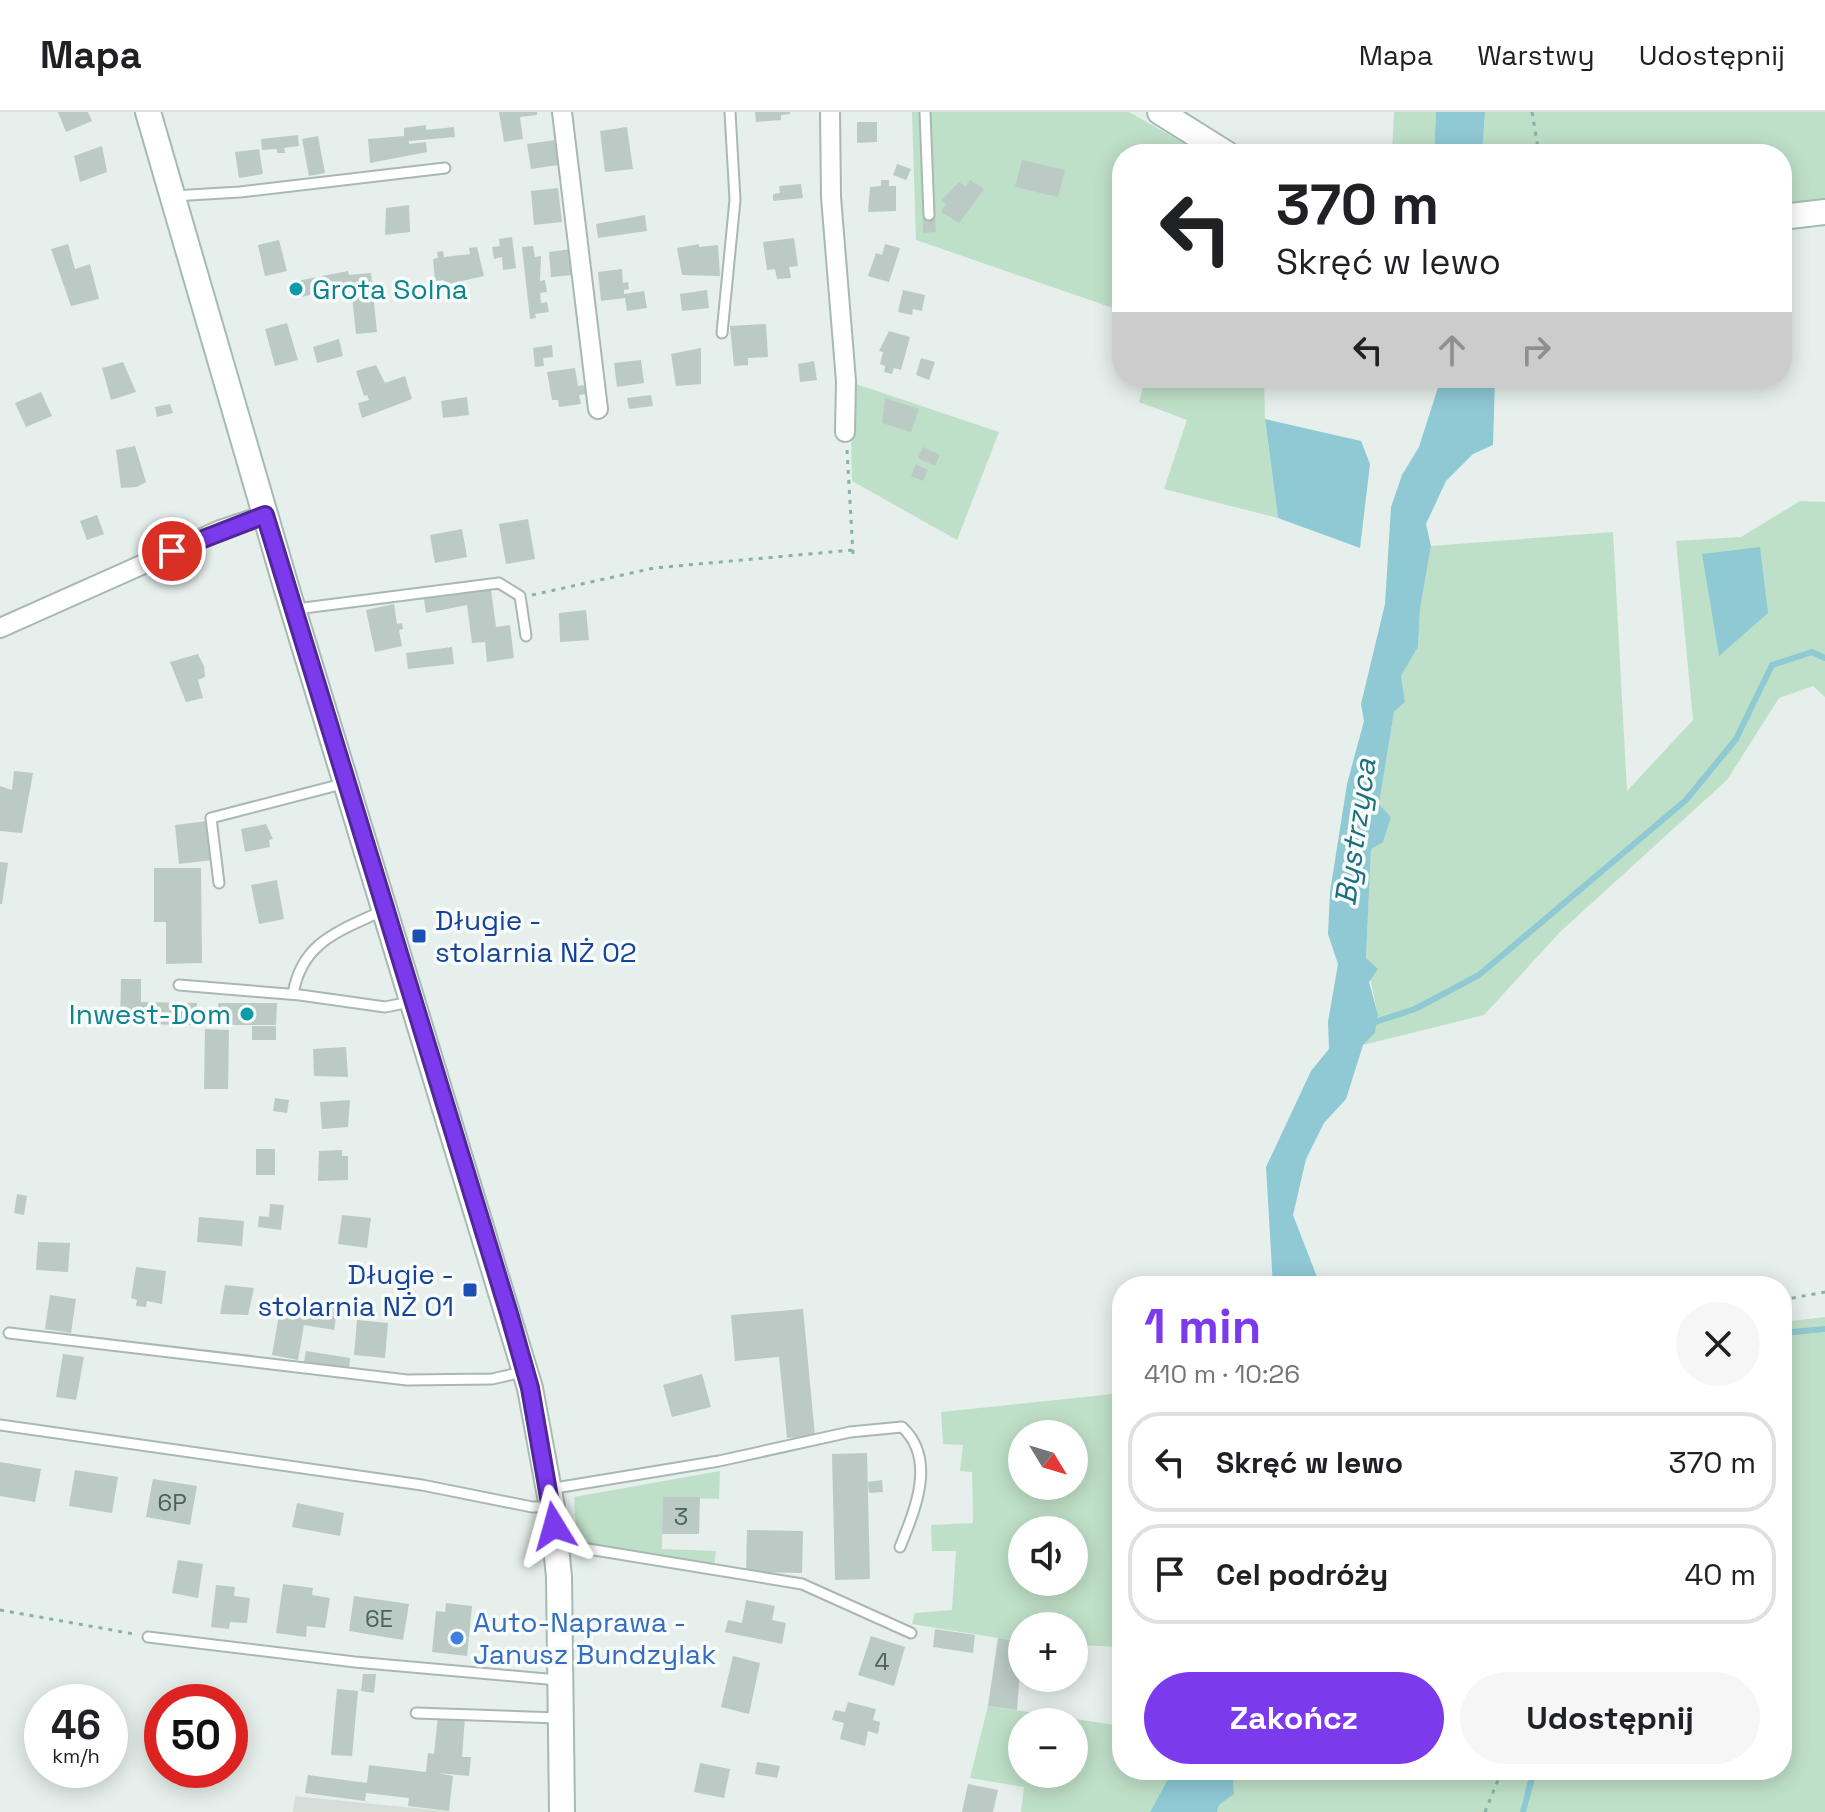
<!DOCTYPE html>
<html lang="pl">
<head>
<meta charset="utf-8">
<style>
	body { margin:0; font-family:"Space Grotesk",sans-serif; background:#f6f6f6; color:#202124; height:100vh; display:flex; flex-direction:column; font-size:30px; white-space:nowrap }
	* { box-sizing:border-box; margin:0 }
	p { font-size:26px; color:#757577 }
	.icon { flex:none; width:44px; height:44px; fill:none; stroke:currentColor; stroke-width:2; stroke-linecap:round; stroke-linejoin:round }
	.map { position:relative; flex:1; overflow:hidden }
	.drawer { position:absolute; left:1112px; top:1164px; width:680px; height:504px; display:flex; flex-direction:column; background:#fff; border-radius:32px; box-shadow:0 4px 20px #0003 }
	.drawer>* { flex:none }
	.hud { position:absolute; left:1112px; top:32px; width:680px; height:244px; border-radius:32px; box-shadow:0 4px 20px #0003; background:#fff; color:#202124; overflow:hidden }
	.needle { width:52px; rotate:128deg }
	.tools { position:absolute; left:1008px; top:1308px; display:grid; gap:16px }
	.tools a { display:grid; place-items:center; width:80px; height:80px; border-radius:50%; background:#fff; box-shadow:0 4px 20px #0003; font-size:40px }
	.speed { position:absolute; left:24px; top:1572px; display:flex; gap:16px; font-size:40px; font-weight:700; text-align:center }
	.speed>* { display:grid; place-content:center; width:104px; height:104px; border-radius:50%; background:#fff; box-shadow:0 4px 20px #0003; line-height:1 }
	.speed small { font-size:20px; font-weight:400 }
	.speed .limit { border:12px solid #d22; background:#fff; color:#111 }
	.pin { position:absolute; display:grid; place-items:center; width:68px; height:68px; color:#fff; margin:-34px; border:4px solid #fff; border-radius:50%; box-shadow:0 2px 8px #0007 }
	.me { position:absolute; width:88px; margin:-44px; rotate:352deg; stroke-linejoin:round; filter:drop-shadow(0 0 6px #0008) }
	.turn { display:flex; align-items:center; gap:28px; height:168px; padding:0 32px; font-size:36px }
	.turn .icon { width:104px; height:104px; stroke-width:2.5 }
	.turn b { display:block; font-size:56px; line-height:68px }
	.lanes { display:flex; align-items:center; height:76px; padding:0 32px; background:#0003; justify-content:center; gap:40px; direction:ltr }
	.lanes .off { opacity:.35 }
	.round { display:grid; place-items:center; flex:none; width:84px; height:84px; border-radius:42px; background:#f6f6f6 }
	.overview { display:flex; align-items:center; justify-content:space-between; height:136px; padding:0 32px }
	h1 { font-size:48px; font-weight:700; line-height:60px; color:#7c3aed }
	.primary-button { display:flex; gap:16px; margin-top:auto; padding:16px 32px }
	.primary-button a { flex:1; height:92px; border-radius:48px; background:#7c3aed; color:#fff; font-size:32px; font-weight:700; line-height:92px; text-align:center }
	.primary-button a+a { background:#f6f6f6; color:#202124 }
	ul { padding:0; list-style:none }
	li { display:flex; align-items:center; gap:24px; height:100px; margin:0 16px 12px; padding:0 16px; border:4px solid #e0e0e0; border-radius:32px }
	li div { flex:1 }
	li b { display:block; font-size:30px }
	li em { font-style:normal }
	header { display:flex; align-items:center; gap:48px; box-sizing:border-box; height:112px; padding:0 40px; background:#fff; border-bottom:2px solid #e0e0e0 }
	header strong { font-size:38px }
	nav { display:flex; gap:44px; margin-inline-start:auto; font-size:28px }
	.map>svg:first-child { display:block }
	.built { fill:#d4dfda }
	.green { fill:#bfe0c8; fill-rule:evenodd }
	.water { fill:#8ec9d4 }
	.lines { fill:none; stroke-linecap:round; stroke-linejoin:round }
	.stream { stroke:#8ec9d4; stroke-width:6 }
	.building { fill:#bbcac4 }
	.lane-casing { stroke:#a8b8b2; stroke-width:13 }
	.street-casing { stroke:#a8b8b2; stroke-width:22 }
	.secondary-casing { stroke:#a4bbb3; stroke-width:28 }
	.path { stroke:#86b3a5; stroke-width:3; stroke-dasharray:4 6; stroke-linecap:butt }
	.lane { stroke:#fff; stroke-width:9 }
	.street { stroke:#fff; stroke-width:18 }
	.secondary { stroke:#fff; stroke-width:24 }
	.route-casing { stroke:#51269a; stroke-width:20 }
	.route { stroke:#7c3aed; stroke-width:14 }
	.culture-dot { fill:#0f9aa8; stroke:#f7fbf9; stroke-width:3 }
	.transit-dot { fill:#1a4fb4; stroke:#f7fbf9; stroke-width:3 }
	.shop-dot { fill:#3f7fe0; stroke:#f7fbf9; stroke-width:3 }
	.labels { text-anchor:middle; dominant-baseline:central; stroke-width:7; stroke-linejoin:round; paint-order:stroke }
	.number-label { font-size:24px; fill:#4a645c }
	.culture-label { font-size:28px; fill:#0d838f; stroke:#f7fbf9; text-anchor:start }
	.transit-label { font-size:28px; fill:#164399; stroke:#f7fbf9; text-anchor:start }
	.shop-label { font-size:28px; fill:#366cbe; stroke:#f7fbf9; text-anchor:start }
	.water-label { font-size:30px; font-style:italic; fill:#1c6f80; stroke:#f7fbf9 }
</style>
</head>
<body>
<header>
<strong>Mapa</strong>
<nav><a>Mapa</a><a>Warstwy</a><a>Udostępnij</a></nav>
</header>
<div class="map">
<svg width="1825" height="1700" viewBox="0 0 1825 1700">
	<rect width="100%" height="100%" fill="#e6efeb"/>
	<polygon class="built" points="295,1684 453,1700 293,1700"/>
	<g class="green">
		<polygon points="912,0 1129,0 1203,42 1122,42 1122,199 916,128"/>
		<polygon points="1394,0 1436,0 1434,42 1392,42"/>
		<polygon points="1485,0 1825,0 1825,113 1782,118 1782,42 1482,42"/>
		<polygon points="1145,266 1264,266 1265,308 1278,406 1164,377 1187,308 1139,290"/>
		<polygon points="850,270 999,320 957,428 852,369"/>
		<polygon points="1800,389 1825,390 1825,585 1813,574 1779,586 1727,668 1560,820 1484,903 1363,933 1375,921 1378,904 1366,846 1371,736 1391,705 1379,692 1394,600 1405,590 1401,564 1418,535 1420,497 1431,434 1613,420 1627,679 1693,608 1676,429 1741,425"/>
		<polygon points="1825,1205 1825,1700 1217,1700 1219,1693 1234,1682 1233,1666 1241,1658 1782,1658 1782,1210"/>
		<path d="M1122 1281V1535L1074 1533V1514H1022V1530L912 1512 915 1501 952 1498 956 1439H932L931 1413 973 1411 972 1360 960 1359 963 1333 943 1332 941 1300ZM1022 1322H1074V1374H1022ZM1022 1418H1074V1470H1022Z"/>
		<polygon points="720,1359 719,1387 663,1385 662,1437 716,1439 714,1454 577,1433 574,1385"/>
		<path d="M988 1594 1122 1614V1658H1173L1150 1700H1021L1024 1675 970 1666ZM1022 1610H1074V1662H1022Z"/>
	</g>
	<g class="water">
		<polygon points="1436,0 1485,0 1482,42 1434,42"/>
		<polygon points="1441,266 1495,266 1493,333 1473,342 1446,369 1426,412 1431,434 1420,497 1418,535 1401,564 1405,590 1394,600 1379,692 1391,705 1383,730 1371,737 1366,846 1378,857 1369,870 1378,903 1375,921 1363,933 1346,987 1324,1011 1306,1047 1293,1103 1317,1165 1310,1174 1273,1174 1266,1055 1311,959 1329,937 1328,910 1338,852 1328,822 1330,780 1347,672 1364,609 1361,592 1385,492 1391,395 1402,363 1419,335"/>
		<polygon points="1265,307 1361,329 1370,352 1360,436 1278,406"/>
		<polygon points="1760,435 1768,501 1719,544 1702,442"/>
		<polygon points="1173,1658 1241,1658 1233,1666 1234,1682 1219,1693 1217,1700 1150,1700"/>
	</g>
	<g class="lines">
		<g class="stream">
			<polyline points="1369,912 1415,897 1479,863 1686,688 1736,627 1772,553 1812,540 1825,546"/>
			<polyline points="1782,1221 1825,1217"/>
			<polyline points="1523,1700 1534,1658"/>
		</g>
	</g>
	<g class="building">
		<polygon points="58,0 88,0 92,9 66,20"/>
		<polygon points="499,0 537,0 537,3 520,5 523,27 504,30"/>
		<polygon points="755,0 790,0 790,2 781,3 781,8 756,10"/>
		<polygon points="857,10 877,10 877,30 857,31"/>
		<polygon points="426,13 426,18 454,15 455,25 409,29 409,32 426,30 427,40 370,51 368,27 404,24 404,16"/>
		<polygon points="627,15 633,57 605,60 600,19"/>
		<polygon points="298,23 299,34 284,36 285,41 277,41 277,37 262,38 261,27"/>
		<polygon points="318,24 325,61 309,64 302,27"/>
		<polygon points="555,28 558,53 531,57 527,32"/>
		<polygon points="102,34 107,60 80,70 74,44"/>
		<polygon points="259,37 263,62 239,66 235,40"/>
		<polygon points="1022,48 1065,58 1058,85 1015,75"/>
		<polygon points="897,52 911,57 906,68 893,63"/>
		<polygon points="881,68 889,68 889,74 896,74 896,99 868,100 870,75 881,74"/>
		<polygon points="970,68 984,77 959,111 941,100 946,92 941,89 959,70 966,75"/>
		<polygon points="801,72 803,86 773,89 773,82 780,81 779,74"/>
		<polygon points="558,76 562,110 534,113 531,79"/>
		<polygon points="409,93 410,120 385,123 386,96"/>
		<polygon points="645,103 647,119 598,126 596,112"/>
		<polygon points="923,105 935,105 936,120 923,121"/>
		<polygon points="512,125 516,156 503,158 502,145 494,147 492,135 500,134 499,127"/>
		<polygon points="794,126 798,154 789,155 791,166 777,167 775,157 767,158 763,130"/>
		<polygon points="279,128 287,159 265,164 258,133"/>
		<polygon points="68,132 75,157 90,152 99,187 71,194 51,137"/>
		<polygon points="699,132 699,135 718,133 720,164 682,163 677,136"/>
		<polygon points="885,132 900,136 889,170 868,164 876,141 882,143"/>
		<polygon points="533,134 535,145 541,144 540,169 545,168 547,180 540,181 541,191 547,190 549,200 535,202 536,206 530,207 522,135"/>
		<polygon points="477,135 484,164 444,173 444,168 435,169 433,147 438,146 437,140 443,139 444,145 470,142 469,136"/>
		<polygon points="571,137 574,163 551,165 549,140"/>
		<polygon points="622,157 623,171 628,170 629,177 624,178 624,182 644,179 647,196 627,199 625,186 601,189 598,160"/>
		<polygon points="348,159 349,163 371,161 377,220 356,222 351,174 296,186 292,170"/>
		<polygon points="707,178 709,196 682,199 680,182"/>
		<polygon points="903,178 925,183 922,199 913,197 912,203 898,200"/>
		<polygon points="287,211 298,248 275,254 265,217"/>
		<polygon points="766,212 768,245 748,246 748,253 734,254 730,214"/>
		<polygon points="889,219 910,225 901,258 894,256 892,262 884,260 885,254 880,252 883,240 879,239"/>
		<polygon points="339,227 343,244 317,251 313,235"/>
		<polygon points="552,233 553,245 543,246 544,254 535,255 533,236"/>
		<polygon points="701,236 701,272 676,274 671,242"/>
		<polygon points="921,246 935,250 929,268 916,263"/>
		<polygon points="641,248 644,271 617,275 614,251"/>
		<polygon points="814,249 817,268 800,270 798,252"/>
		<polygon points="123,250 136,280 111,288 102,256"/>
		<polygon points="376,253 385,271 405,264 412,287 362,306 358,291 369,288 367,283 364,284 356,259"/>
		<polygon points="575,256 578,274 586,273 587,282 579,283 581,292 559,295 558,288 552,288 547,260"/>
		<polygon points="41,280 52,304 26,315 15,291"/>
		<polygon points="651,283 653,294 629,297 627,286"/>
		<polygon points="467,285 469,303 443,306 441,289"/>
		<polygon points="885,286 919,297 911,320 882,311"/>
		<polygon points="170,292 173,301 157,305 155,295"/>
		<polygon points="135,334 146,370 137,375 121,376 116,338"/>
		<polygon points="923,335 940,343 935,354 918,346"/>
		<polygon points="916,352 928,358 923,369 911,364"/>
		<polygon points="97,403 104,422 87,428 80,409"/>
		<polygon points="528,407 535,447 506,452 499,412"/>
		<polygon points="462,417 467,445 435,451 430,423"/>
		<polygon points="491,478 496,515 510,513 514,546 487,550 485,530 472,531 467,493 426,501 424,487"/>
		<polygon points="394,492 397,512 402,511 403,517 399,518 402,534 375,540 366,498"/>
		<polygon points="586,498 589,528 560,530 559,501"/>
		<polygon points="452,535 454,552 408,557 406,541"/>
		<polygon points="198,542 204,554 205,565 198,568 203,586 186,590 170,550"/>
		<polygon points="14,659 33,661 22,721 0,719 0,674 12,678"/>
		<polygon points="208,709 212,748 179,752 175,713"/>
		<polygon points="266,712 273,727 269,728 270,735 245,740 241,717"/>
		<polygon points="0,750 8,751 2,792 0,792"/>
		<polygon points="154,756 201,756 202,851 166,852 166,810 154,810"/>
		<polygon points="277,768 284,807 259,812 251,773"/>
		<polygon points="121,867 141,867 141,890 197,891 197,913 120,912"/>
		<polygon points="218,891 277,891 276,913 218,913"/>
		<rect x="252" y="914" width="24" height="14"/>
		<polygon points="205,917 229,918 228,977 204,977"/>
		<polygon points="346,935 348,965 314,964 313,937"/>
		<polygon points="275,986 289,988 287,1001 273,999"/>
		<polygon points="350,988 348,1015 322,1017 320,990"/>
		<rect x="256" y="1037" width="19" height="26"/>
		<polygon points="342,1038 342,1044 348,1044 348,1068 318,1069 319,1039"/>
		<polygon points="17,1082 27,1084 24,1103 14,1101"/>
		<polygon points="270,1092 284,1093 281,1118 258,1115 259,1104 269,1105"/>
		<polygon points="342,1103 371,1106 367,1136 338,1132"/>
		<polygon points="199,1105 244,1109 242,1134 197,1130"/>
		<polygon points="38,1130 70,1131 68,1160 36,1158"/>
		<polygon points="136,1155 166,1159 162,1192 147,1189 146,1195 136,1194 137,1188 131,1186"/>
		<polygon points="225,1173 254,1176 248,1203 220,1202"/>
		<polygon points="50,1183 76,1187 71,1221 45,1217"/>
		<polygon points="305,1188 338,1194 334,1218 304,1213 298,1248 272,1243 280,1197 303,1201"/>
		<polygon points="803,1197 815,1324 787,1326 779,1245 735,1249 731,1203"/>
		<polygon points="357,1208 388,1211 385,1246 354,1243"/>
		<polygon points="306,1239 350,1246 349,1256 304,1250"/>
		<polygon points="63,1242 84,1245 76,1288 56,1285"/>
		<polygon points="702,1262 711,1295 672,1305 663,1273"/>
		<polygon points="867,1341 870,1467 835,1468 832,1342"/>
		<polygon points="0,1350 41,1357 35,1390 0,1384"/>
		<polygon points="75,1358 118,1365 112,1401 69,1394"/>
		<polygon points="153,1367 197,1374 190,1413 146,1405"/>
		<polygon points="882,1368 883,1380 869,1381 868,1370"/>
		<polygon points="663,1385 700,1385 699,1422 662,1422"/>
		<polygon points="297,1391 344,1401 340,1424 292,1415"/>
		<polygon points="747,1418 803,1419 802,1461 746,1460"/>
		<polygon points="178,1448 203,1452 198,1486 172,1481"/>
		<polygon points="283,1472 313,1476 312,1483 330,1486 325,1516 307,1514 306,1525 276,1521"/>
		<polygon points="216,1473 235,1475 234,1484 250,1486 247,1511 230,1510 229,1517 211,1515"/>
		<polygon points="354,1484 409,1492 403,1528 349,1519"/>
		<polygon points="746,1488 775,1494 772,1508 786,1511 782,1532 725,1520 728,1508 742,1511"/>
		<polygon points="446,1491 472,1494 467,1544 432,1540 436,1499 445,1500"/>
		<polygon points="935,1517 975,1523 973,1541 933,1535"/>
		<polygon points="871,1524 905,1535 894,1574 858,1563"/>
		<polygon points="998,1526 1022,1530 1017,1598 988,1594"/>
		<polygon points="733,1544 760,1551 749,1602 721,1595"/>
		<polygon points="363,1562 376,1562 374,1581 361,1579"/>
		<polygon points="337,1577 358,1579 352,1644 331,1643"/>
		<polygon points="848,1590 876,1597 873,1608 880,1610 878,1622 868,1619 865,1634 840,1627 844,1611 832,1608 835,1598 845,1600"/>
		<polygon points="438,1603 465,1605 462,1645 471,1645 469,1664 438,1661 453,1664 449,1699 408,1694 409,1686 366,1681 365,1689 305,1681 308,1663 367,1671 369,1653 426,1660 428,1641 434,1642"/>
		<polygon points="757,1650 780,1654 777,1666 755,1662"/>
		<polygon points="700,1651 730,1657 724,1686 694,1680"/>
		<polygon points="968,1672 998,1678 993,1700 962,1700"/>
	</g>
	<g class="lines">
		<g class="lane-casing">
			<g id="lane">
				<polyline points="925,0 929,103"/>
				<polyline points="173,84 240,80 445,56"/>
				<polyline points="722,221 735,88 730,0"/>
				<polyline points="296,497 499,471 520,484 526,524"/>
				<polyline points="219,771 211,706 346,671"/>
				<polyline points="179,873 300,883 385,895 410,890"/>
				<path d="M293 882C302 829 340 819 384 798"/>
				<polyline points="9,1221 407,1268 492,1267 522,1260"/>
				<polyline points="0,1313 422,1373 532,1395 552,1395"/>
				<path d="M549 1377 719 1349 850 1320 902 1315C937 1347 915 1398 900 1435"/>
				<polyline points="556,1436 576,1435 802,1472 911,1521"/>
				<polyline points="148,1525 355,1550 558,1568"/>
				<polyline points="416,1601 558,1606"/>
			</g>
		</g>
		<g class="street-casing">
			<g id="street">
				<polyline points="562,0 598,297"/>
				<polyline points="830,0 831,85 846,269 845,320"/>
				<polyline points="0,516 220,418 265,403"/>
			</g>
		</g>
		<g class="secondary-casing">
			<g id="secondary">
				<polyline points="148,0 285,471 530,1276 552,1395 559,1465 562,1700"/>
				<polyline points="1160,0 1227,42"/>
				<polyline points="1782,105 1825,100"/>
			</g>
		</g>
		<g class="path">
			<polyline points="1532,0 1539,42"/>
			<polyline points="847,338 853,442"/>
			<polyline points="532,483 654,456 853,438"/>
			<polyline points="1782,1188 1825,1180"/>
			<polyline points="0,1498 134,1522"/>
			<polyline points="1485,1700 1502,1658"/>
		</g>
		<use href="#lane" class="lane"/>
		<use href="#street" class="street"/>
		<use href="#secondary" class="secondary"/>
	</g>
	<g class="lines">
		<g class="route-casing">
			<polyline id="route" points="172,439 265,403 510,1205 530,1276 554,1414"/>
		</g>
		<use href="#route" class="route"/>
	</g>
	<g class="culture-dot">
		<circle cx="296" cy="177" r="8"/>
		<circle cx="247" cy="902" r="8"/>
	</g>
	<g class="transit-dot">
		<rect x="411" y="816" width="16" height="16" rx="4"/>
		<rect x="462" y="1170" width="16" height="16" rx="4"/>
	</g>
	<circle class="shop-dot" cx="457" cy="1526" r="8"/>
	<g class="labels">
		<g class="number-label">
			<text x="172" y="1390">6P</text>
			<text x="681" y="1404">3</text>
			<text x="379" y="1506">6E</text>
			<text x="882" y="1549">4</text>
		</g>
		<g class="culture-label">
			<text x="312" y="177">Grota Solna</text>
			<text x="231" y="902" text-anchor="end">Inwest-Dom</text>
		</g>
		<g class="transit-label">
			<text x="435" y="808">Długie -<tspan x="435" dy="32">stolarnia NŻ 02</tspan></text>
			<text x="454" y="1162" text-anchor="end">Długie -<tspan x="454" dy="32">stolarnia NŻ 01</tspan></text>
		</g>
		<g class="shop-label">
			<text x="473" y="1510">Auto-Naprawa -<tspan x="473" dy="32">Janusz Bundzylak</tspan></text>
		</g>
		<g class="water-label">
			<text transform="translate(1355 720) rotate(-82)">Bystrzyca</text>
		</g>
	</g>
</svg>
<div class="tools">
<a><svg class="needle" viewBox="-14 -14 28 28"><path d="M0-13l5 13h-10z" fill="#e53935"/><path d="M0 13l5-13h-10z" fill="#757577"/></svg></a>
<a><svg class="icon" aria-label="sound" viewBox="0 0 24 24"><path d="M4 9h4l5-4v14l-5-4H4zM17 9q2 3 0 6"/></svg></a>
<a>+</a>
<a>−</a>
</div>
<div class="speed"><div>46<small>km/h</small></div><div class="limit">50</div></div>
<div class="pin" style="left:172px;top:439px;background:#d93025"><svg class="icon" aria-label="arrive" viewBox="0 0 24 24"><path d="M6 21V4h12l-3 4 3 4H6"/></svg></div>
<svg class="me" style="left:554px;top:1414px" viewBox="-20 -20 40 40"><path d="M0-17L14 15 0 8-14 15z" fill="#7c3aed" stroke="#fff" stroke-width="4"/></svg>
<div class="hud">
<div class="turn"><svg class="icon" aria-label="left" viewBox="0 0 24 24"><path d="M17 20v-9H6M10 6l-5 5 5 5"/></svg><div><b>370 m</b>Skręć w lewo</div></div>
<div class="lanes"><svg class="icon" aria-label="left" viewBox="0 0 24 24"><path d="M17 20v-9H6M10 6l-5 5 5 5"/></svg><svg class="icon off" aria-label="ahead" viewBox="0 0 24 24"><path d="M12 20V5M6 11l6-6 6 6"/></svg><svg class="icon off" aria-label="right" viewBox="0 0 24 24"><path d="M7 20v-9h11M14 6l5 5-5 5"/></svg></div>
</div>
<section class="drawer">
<div class="overview"><div><h1>1 min</h1><p>410 m · 10:26</p></div><a class="round"><svg class="icon" aria-label="close" viewBox="0 0 24 24"><path d="M6 6l12 12M18 6L6 18"/></svg></a></div>
<ul>
<li><svg class="icon" aria-label="left" viewBox="0 0 24 24"><path d="M17 20v-9H6M10 6l-5 5 5 5"/></svg><div><b>Skręć w lewo</b></div><em>370 m</em></li>
<li><svg class="icon" aria-label="arrive" viewBox="0 0 24 24"><path d="M6 21V4h12l-3 4 3 4H6"/></svg><div><b>Cel podróży</b></div><em>40 m</em></li>
</ul>
<div class="primary-button"><a>Zakończ</a><a>Udostępnij</a></div>
</section>
</div>
</body>
</html>
